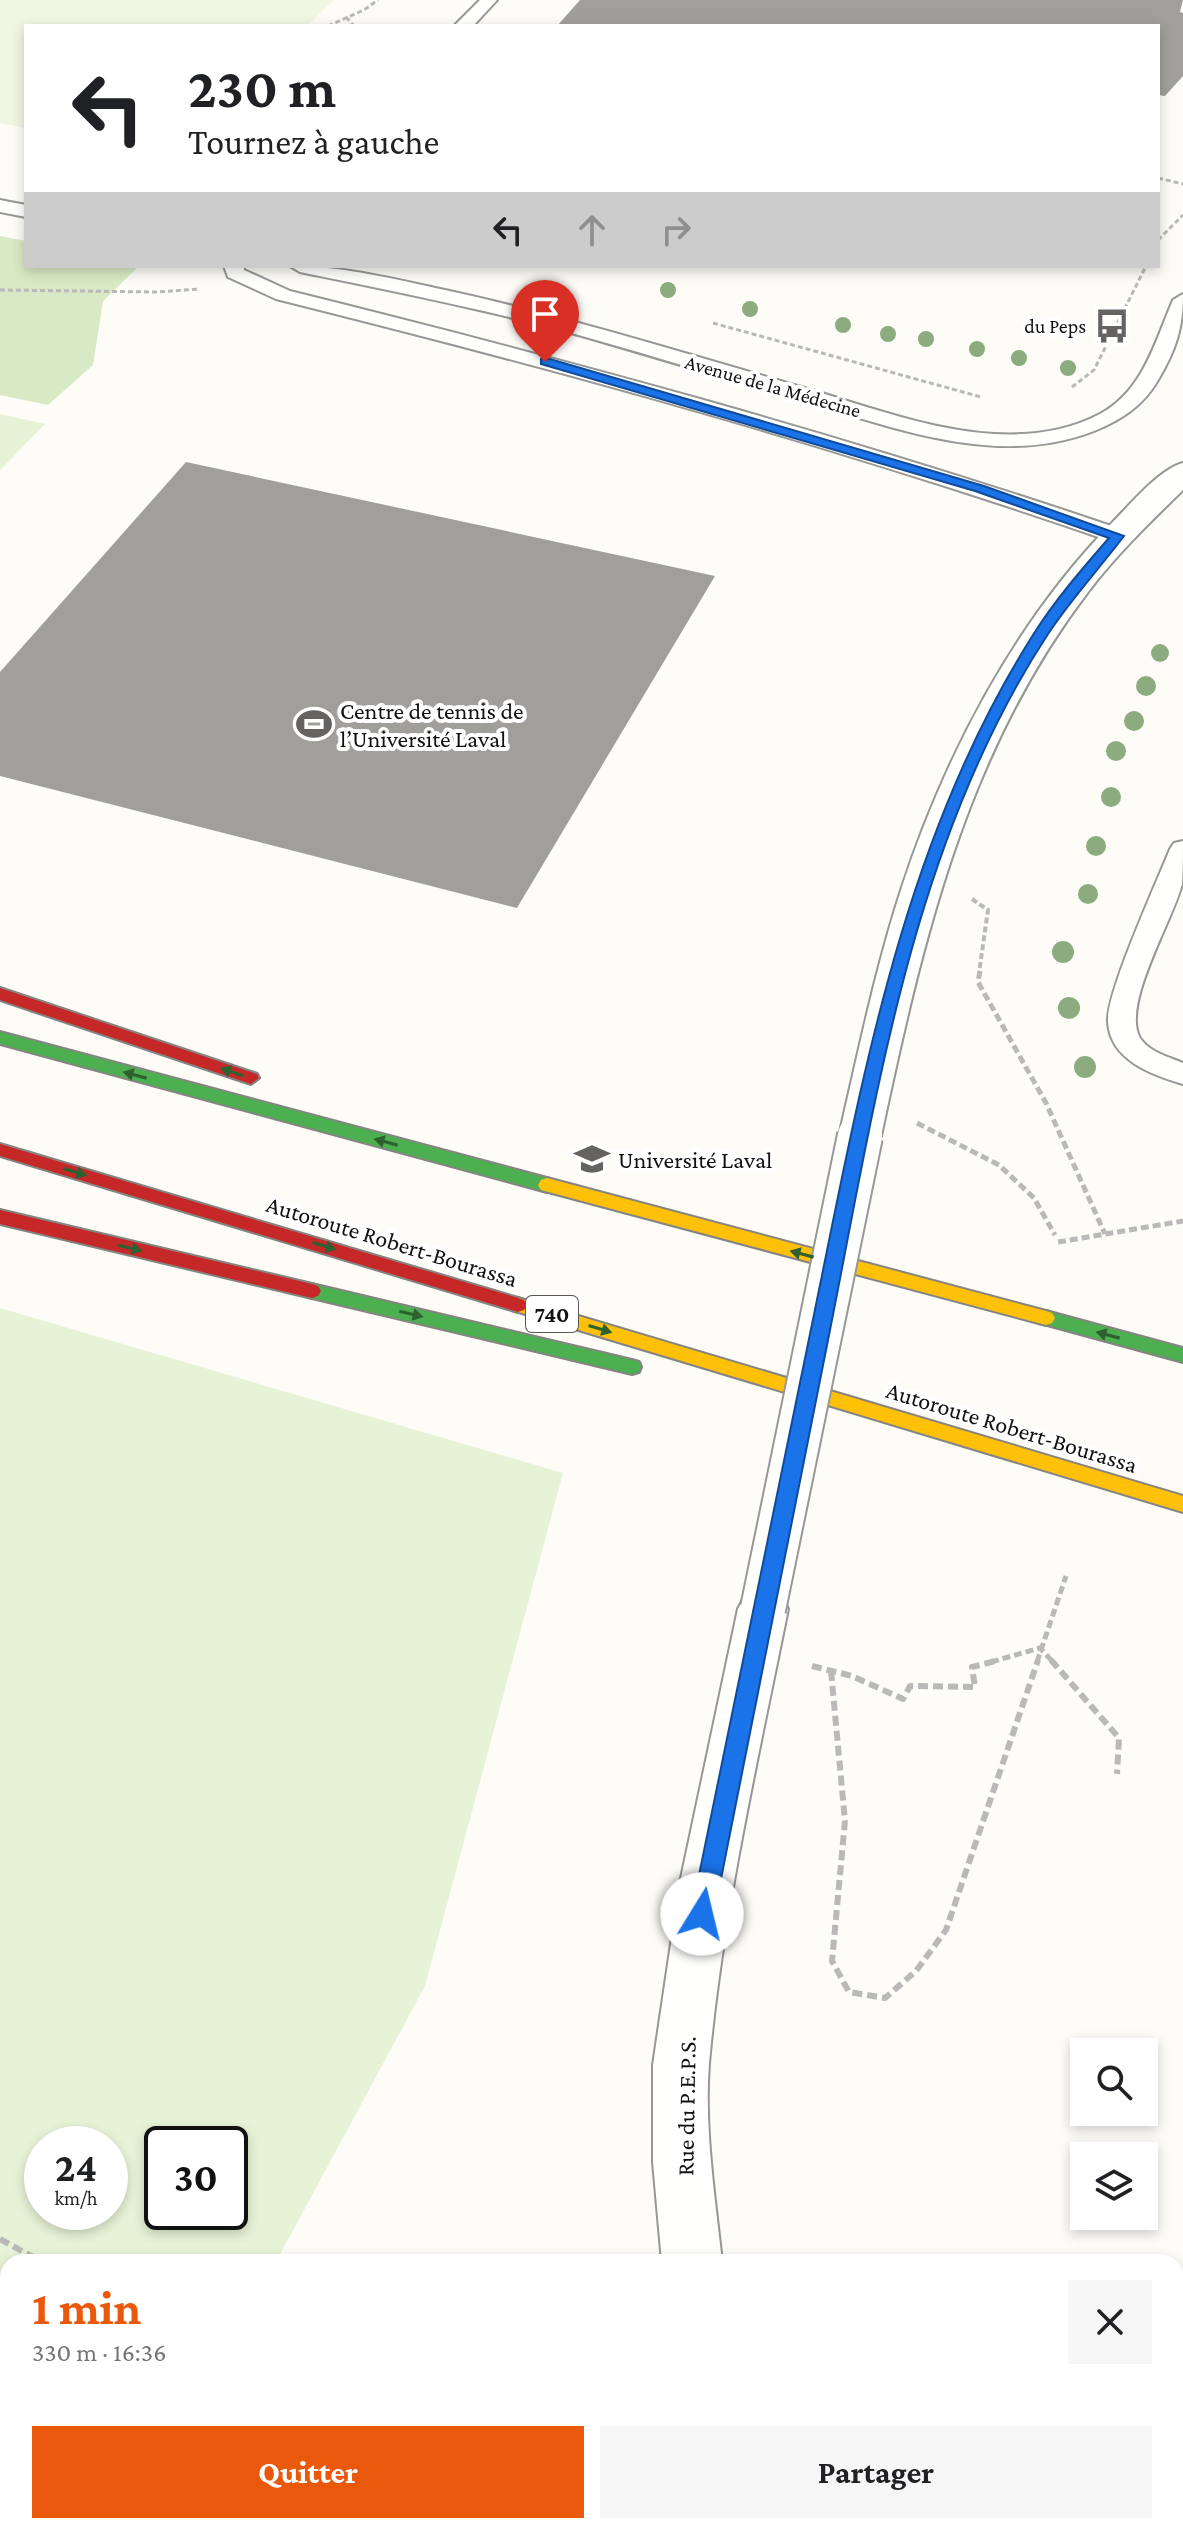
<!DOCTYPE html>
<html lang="fr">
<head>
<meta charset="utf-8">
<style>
	body { margin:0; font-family:"Crimson Pro",serif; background:#f6f6f6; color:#202124; height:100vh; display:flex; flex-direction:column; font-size:30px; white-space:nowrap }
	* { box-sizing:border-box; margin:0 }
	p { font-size:26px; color:#757577 }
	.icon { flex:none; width:44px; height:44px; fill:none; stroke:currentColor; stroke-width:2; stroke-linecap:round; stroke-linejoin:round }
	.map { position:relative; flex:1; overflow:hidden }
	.details { position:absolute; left:0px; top:2254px; width:1184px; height:280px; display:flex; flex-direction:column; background:#fff; border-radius:24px 24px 0 0; box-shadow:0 4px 12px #0003 }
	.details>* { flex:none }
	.guide { position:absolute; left:24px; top:24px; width:1136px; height:244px; border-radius:0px; box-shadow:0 4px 12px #0003; background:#fff; color:#202124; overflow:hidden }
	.tools { position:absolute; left:1070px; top:2038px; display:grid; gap:16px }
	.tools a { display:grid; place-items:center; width:88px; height:88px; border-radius:0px; background:#fff; box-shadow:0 4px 12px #0003; font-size:40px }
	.speed { position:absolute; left:24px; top:2126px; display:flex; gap:16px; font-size:40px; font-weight:700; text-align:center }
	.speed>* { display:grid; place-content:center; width:104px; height:104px; border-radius:50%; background:#fff; box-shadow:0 4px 12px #0003; line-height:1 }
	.speed small { font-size:20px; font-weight:400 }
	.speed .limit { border:4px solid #111; border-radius:12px; background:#fff; color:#111 }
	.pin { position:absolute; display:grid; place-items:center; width:68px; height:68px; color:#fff; margin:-82px -34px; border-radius:50% 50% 50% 0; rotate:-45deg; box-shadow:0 0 8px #0007 }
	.pin .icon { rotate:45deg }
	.me { position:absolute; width:88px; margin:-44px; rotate:9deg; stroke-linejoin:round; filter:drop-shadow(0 0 6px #0008) }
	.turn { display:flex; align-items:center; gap:28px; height:168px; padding:0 32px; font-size:36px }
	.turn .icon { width:104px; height:104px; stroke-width:2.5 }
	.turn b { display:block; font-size:56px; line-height:68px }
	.lanes { display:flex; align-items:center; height:76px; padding:0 32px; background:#0003; justify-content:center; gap:40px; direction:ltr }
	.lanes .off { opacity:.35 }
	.round { display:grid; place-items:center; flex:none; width:84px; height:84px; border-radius:0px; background:#f6f6f6 }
	.overview { display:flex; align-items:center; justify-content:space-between; height:136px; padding:0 32px }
	h1 { font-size:48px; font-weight:700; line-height:60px; color:#ea580c }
	.primary-button { display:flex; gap:16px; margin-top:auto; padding:16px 32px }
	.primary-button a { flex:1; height:92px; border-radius:0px; background:#ea580c; color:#fff; font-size:32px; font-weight:700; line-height:92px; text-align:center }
	.primary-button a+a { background:#f6f6f6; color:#202124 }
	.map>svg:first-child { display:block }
	.green { fill:#e7f3d7; fill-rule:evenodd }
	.forest { fill:#d8eac5 }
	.pitch { fill:#f0f6e1 }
	.building { fill:#a19f9c }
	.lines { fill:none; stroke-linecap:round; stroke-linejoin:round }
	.lane-casing { stroke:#979795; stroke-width:4 }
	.street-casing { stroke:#979795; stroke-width:4 }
	.fast-casing { stroke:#858482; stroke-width:4 }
	.slow-casing { stroke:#858482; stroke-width:4 }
	.jam-casing { stroke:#858482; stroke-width:4 }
	.path-far3 { stroke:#b9b9b8; stroke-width:3; stroke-dasharray:5 3; stroke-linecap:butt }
	.path-far2 { stroke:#b9b9b8; stroke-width:4; stroke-dasharray:6 3; stroke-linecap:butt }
	.path-far1 { stroke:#b9b9b8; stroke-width:5; stroke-dasharray:8 4; stroke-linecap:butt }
	.path { stroke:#b9b9b8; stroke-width:6; stroke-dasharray:10 5; stroke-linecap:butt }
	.lane { fill:#fffffe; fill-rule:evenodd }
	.street { fill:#fffffe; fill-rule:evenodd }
	.fast { fill:#4caf50; fill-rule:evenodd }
	.slow { fill:#ffc107; fill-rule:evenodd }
	.jam { fill:#c62828; fill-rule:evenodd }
	.street-bridge-casing { stroke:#979795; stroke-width:48; stroke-linecap:butt }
	.street-bridge { stroke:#fffffe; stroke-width:44 }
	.tree { fill:#8cac80 }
	.oneway { fill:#2e6030 }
	.route { fill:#1a73e8; stroke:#114b97; stroke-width:2 }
	.labels { text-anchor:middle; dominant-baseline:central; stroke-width:8; stroke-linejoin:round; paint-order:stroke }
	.far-poi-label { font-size:20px; fill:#111; stroke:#fff; text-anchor:end }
	.far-street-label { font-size:20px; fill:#111; stroke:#fff }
	.shield { fill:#fff; stroke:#585858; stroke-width:2 }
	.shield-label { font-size:22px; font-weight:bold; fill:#111 }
	.poi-label { font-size:24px; fill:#111; stroke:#fff; text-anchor:start }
	.street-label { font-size:24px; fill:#111; stroke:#fff }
</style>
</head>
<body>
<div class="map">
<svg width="1183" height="2534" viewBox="0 0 1183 2534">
	<rect width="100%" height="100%" fill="#fdfcf7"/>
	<g class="green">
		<polygon points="0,414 45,424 0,470"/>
		<path d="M0 1308 563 1473 425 1986 276 2262H8V2526H133L129 2534H0ZM42 2144H110V2212H42ZM162 2144H230V2212H162Z"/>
	</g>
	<polygon class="forest" points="0,236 26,241 26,266 139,266 103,301 93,365 48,405 0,395"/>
	<polygon class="pitch" points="0,0 334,0 307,26 26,26 26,128 0,123"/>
	<g class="building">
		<polygon points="580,0 1183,0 1180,12 1183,13 1183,76 1165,96 1158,95 1158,26 557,26"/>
		<polygon points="186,462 715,576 517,908 0,776 0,672"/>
	</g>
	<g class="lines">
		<g class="lane-casing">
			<g id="lane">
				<polygon points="480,0 497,0 473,26 454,26"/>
				<polygon points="0,200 26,205 26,217 0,212"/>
				<path d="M224 266H244V270L290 291C572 361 851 437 1126 531L1129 536 1118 543 1110 541C836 446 557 369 276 299L228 277Z"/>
				<path d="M290 266C343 266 394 279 445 290 569 317 690 355 812 390 872 408 931 430 994 434 1030 436 1068 431 1100 414 1143 391 1155 342 1173 300L1183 294C1183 328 1176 350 1158 380 1143 406 1121 420 1094 431 997 469 893 427 799 400 729 379 659 358 589 338 494 311 397 292 300 272Z"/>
				<path d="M1183 841C1183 854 1183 871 1182 884 1173 920 1121 1005 1140 1038 1149 1052 1169 1057 1183 1063V1084C1152 1075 1110 1060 1108 1022 1106 993 1157 882 1170 849L1174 843Z"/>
			</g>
		</g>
		<g class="street-casing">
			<g id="street">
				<path d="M1183 463V490C1149 523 1116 555 1088 592 965 753 922 943 881 1136L875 1147 860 1151 845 1147 839 1136C858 1054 875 970 901 890 944 758 1013 625 1110 525 1128 507 1159 469 1183 463Z"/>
				<path d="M763 1588 780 1594 788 1609C758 1759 723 1910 709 2063 704 2128 715 2197 722 2262H662L653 2162V2065L680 1883 738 1609 746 1594Z"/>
				<polygon points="744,2526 808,2526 811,2534 747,2534"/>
			</g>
		</g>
		<g class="fast-casing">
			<g id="fast">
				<polygon points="0,1032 547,1178 556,1185 547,1192 0,1044"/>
				<polygon points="312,1284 632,1360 639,1362 641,1367 639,1372 632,1374 312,1298 306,1296 303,1291 306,1286"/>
				<polygon points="1046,1311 1183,1348 1183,1362 1040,1323 1037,1318 1040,1313"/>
			</g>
		</g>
		<g class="slow-casing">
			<g id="slow">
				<polygon points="547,1178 1046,1311 1052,1313 1055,1318 1052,1323 1046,1325 541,1190 538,1185 541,1180"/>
				<polygon points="518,1298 1183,1496 1183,1512 512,1310 509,1305 512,1300"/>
			</g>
		</g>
		<g class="jam-casing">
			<g id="jam">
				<polygon points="0,988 257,1074 259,1078 251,1084 245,1082 0,1000"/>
				<polygon points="0,1144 518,1298 524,1300 527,1305 524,1310 518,1312 0,1156"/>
				<polygon points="0,1210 312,1284 318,1286 321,1291 318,1296 312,1298 0,1224"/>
			</g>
		</g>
		<g class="path-far3">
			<polyline points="346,17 354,26"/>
			<polyline points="328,26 364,10 378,0"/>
			<polyline points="1158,178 1183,184"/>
			<polyline points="1158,240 1183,215"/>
			<polyline points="0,290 157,292 199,289"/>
			<polyline points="713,323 981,397"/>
			<polyline points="1072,387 1094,370 1146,266"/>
		</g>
		<polyline class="path-far2" points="972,899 988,910 979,973"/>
		<g class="path-far1">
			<polyline points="980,971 978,982 1046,1103 1105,1234"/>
			<polyline points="917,1123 999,1165 1034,1198 1055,1235"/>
			<polyline points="1058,1242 1183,1221"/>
			<polyline points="991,1662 1040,1648 1053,1662"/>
			<polyline points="1037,1662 1066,1576"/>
		</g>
		<g class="path">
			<polyline points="1051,1660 1119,1738 1117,1774"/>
			<polyline points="812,1666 852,1676 903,1699 910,1686 975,1687 972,1667 999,1660"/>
			<polyline points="831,1671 845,1821 832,1961 849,1992 885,1998 916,1971 946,1930 1038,1660"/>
			<polyline points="0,2239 42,2262"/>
			<polyline points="385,2526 391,2534"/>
		</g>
		<use href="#lane" class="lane"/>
		<use href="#street" class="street"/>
		<use href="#fast" class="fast"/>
		<use href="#slow" class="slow"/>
		<use href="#jam" class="jam"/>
		<g class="street-bridge-casing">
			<polyline id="street-bridge" points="763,1609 860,1136"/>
		</g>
		<use href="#street-bridge" class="street-bridge"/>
	</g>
	<g class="tree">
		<circle cx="668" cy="290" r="8"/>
		<circle cx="750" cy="309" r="8"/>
		<circle cx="843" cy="325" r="8"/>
		<circle cx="888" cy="334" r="8"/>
		<circle cx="926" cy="339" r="8"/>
		<circle cx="977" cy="349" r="8"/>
		<circle cx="1019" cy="358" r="8"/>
		<circle cx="1068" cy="368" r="8"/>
		<circle cx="1160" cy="653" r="9"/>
		<circle cx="1146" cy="686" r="10"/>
		<circle cx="1134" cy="721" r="10"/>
		<circle cx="1116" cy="751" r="10"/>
		<circle cx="1111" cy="797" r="10"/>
		<circle cx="1096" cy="846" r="10"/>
		<circle cx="1088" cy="894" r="10"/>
		<circle cx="1063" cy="952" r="11"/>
		<circle cx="1069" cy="1008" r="11"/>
		<circle cx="1085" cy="1067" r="11"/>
	</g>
	<defs><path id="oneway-solid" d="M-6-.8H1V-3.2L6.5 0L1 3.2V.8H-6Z" transform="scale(2)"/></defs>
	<g class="oneway">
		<use href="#oneway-solid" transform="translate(232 1072) rotate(-161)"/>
		<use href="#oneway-solid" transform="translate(135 1075) rotate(-165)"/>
		<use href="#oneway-solid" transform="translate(386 1142) rotate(-165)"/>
		<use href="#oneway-solid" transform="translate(75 1172) rotate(17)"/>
		<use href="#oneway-solid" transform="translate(324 1246) rotate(17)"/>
		<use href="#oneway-solid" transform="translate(130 1248) rotate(13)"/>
		<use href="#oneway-solid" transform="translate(802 1254) rotate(-165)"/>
		<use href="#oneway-solid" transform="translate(411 1314) rotate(13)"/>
		<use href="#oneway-solid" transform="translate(600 1329) rotate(17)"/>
		<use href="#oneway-solid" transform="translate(1108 1335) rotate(-165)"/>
	</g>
	<path class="route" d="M541 359H550L984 486 1124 536C1099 569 1071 599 1048 634 911 843 876 1100 828 1340 790 1532 752 1723 714 1914L710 1921 702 1924 695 1921 691 1914C731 1720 771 1527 810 1334 860 1093 899 846 1033 635 1055 600 1082 569 1109 538L975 491 541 364Z"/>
	<defs>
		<g id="bus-bare" transform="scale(2.76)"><path d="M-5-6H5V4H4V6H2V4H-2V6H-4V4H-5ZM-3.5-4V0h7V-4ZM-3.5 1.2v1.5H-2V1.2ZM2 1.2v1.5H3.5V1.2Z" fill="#646362" stroke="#fff" stroke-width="2.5" paint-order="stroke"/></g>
		<g id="stadium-bare" transform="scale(2.76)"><path d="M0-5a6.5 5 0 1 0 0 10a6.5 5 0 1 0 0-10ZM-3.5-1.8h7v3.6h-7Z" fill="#646362" stroke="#fff" stroke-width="2.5" paint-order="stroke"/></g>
		<g id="university-bare" transform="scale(2.76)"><path d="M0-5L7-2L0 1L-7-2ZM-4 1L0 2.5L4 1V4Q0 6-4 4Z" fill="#646362" stroke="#fff" stroke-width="2.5" paint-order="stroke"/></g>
	</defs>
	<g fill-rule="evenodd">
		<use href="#bus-bare" x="1112" y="326"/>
		<use href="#stadium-bare" x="314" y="724"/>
		<use href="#university-bare" x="592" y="1159"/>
	</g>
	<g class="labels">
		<g class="far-poi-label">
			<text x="1086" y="326">du Peps</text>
		</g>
		<g class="far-street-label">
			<text transform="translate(773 386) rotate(16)">Avenue de la Médecine</text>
		</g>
		<rect class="shield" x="526" y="1296" width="52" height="36" rx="6"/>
		<g class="shield-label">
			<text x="552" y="1314">740</text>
		</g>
		<g class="poi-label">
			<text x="340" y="710">Centre de tennis de<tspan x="340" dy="28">l’Université Laval</tspan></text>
			<text x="618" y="1159">Université Laval</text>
		</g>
		<g class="street-label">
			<text transform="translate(392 1241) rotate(17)">Autoroute Robert-Bourassa</text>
			<text transform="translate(1012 1427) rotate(17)">Autoroute Robert-Bourassa</text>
			<text transform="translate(686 2106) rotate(-89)">Rue du P.E.P.S.</text>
		</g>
	</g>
</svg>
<div class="tools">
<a><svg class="icon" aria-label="search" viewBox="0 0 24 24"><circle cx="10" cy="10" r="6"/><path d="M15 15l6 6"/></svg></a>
<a><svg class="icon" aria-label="layers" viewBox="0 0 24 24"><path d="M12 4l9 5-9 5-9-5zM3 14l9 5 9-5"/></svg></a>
</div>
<div class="speed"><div>24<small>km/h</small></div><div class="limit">30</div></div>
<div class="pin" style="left:545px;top:362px;background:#d93025"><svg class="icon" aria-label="arrive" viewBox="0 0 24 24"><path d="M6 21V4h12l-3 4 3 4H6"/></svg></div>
<svg class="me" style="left:702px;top:1914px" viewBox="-20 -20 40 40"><circle r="19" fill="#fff"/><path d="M0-13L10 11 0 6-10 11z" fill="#1a73e8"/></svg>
<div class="guide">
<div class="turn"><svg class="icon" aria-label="left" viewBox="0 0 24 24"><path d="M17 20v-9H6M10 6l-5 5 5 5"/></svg><div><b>230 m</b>Tournez à gauche</div></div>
<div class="lanes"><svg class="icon" aria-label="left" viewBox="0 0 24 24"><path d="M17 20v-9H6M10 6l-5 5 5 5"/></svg><svg class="icon off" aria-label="ahead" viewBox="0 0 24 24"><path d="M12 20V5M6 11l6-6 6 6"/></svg><svg class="icon off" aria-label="right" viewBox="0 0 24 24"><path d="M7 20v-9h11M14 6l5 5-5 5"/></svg></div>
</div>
<section class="details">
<div class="overview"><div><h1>1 min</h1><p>330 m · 16:36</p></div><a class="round"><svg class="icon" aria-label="close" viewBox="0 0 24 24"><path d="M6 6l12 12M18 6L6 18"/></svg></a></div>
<div class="primary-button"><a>Quitter</a><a>Partager</a></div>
</section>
</div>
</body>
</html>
